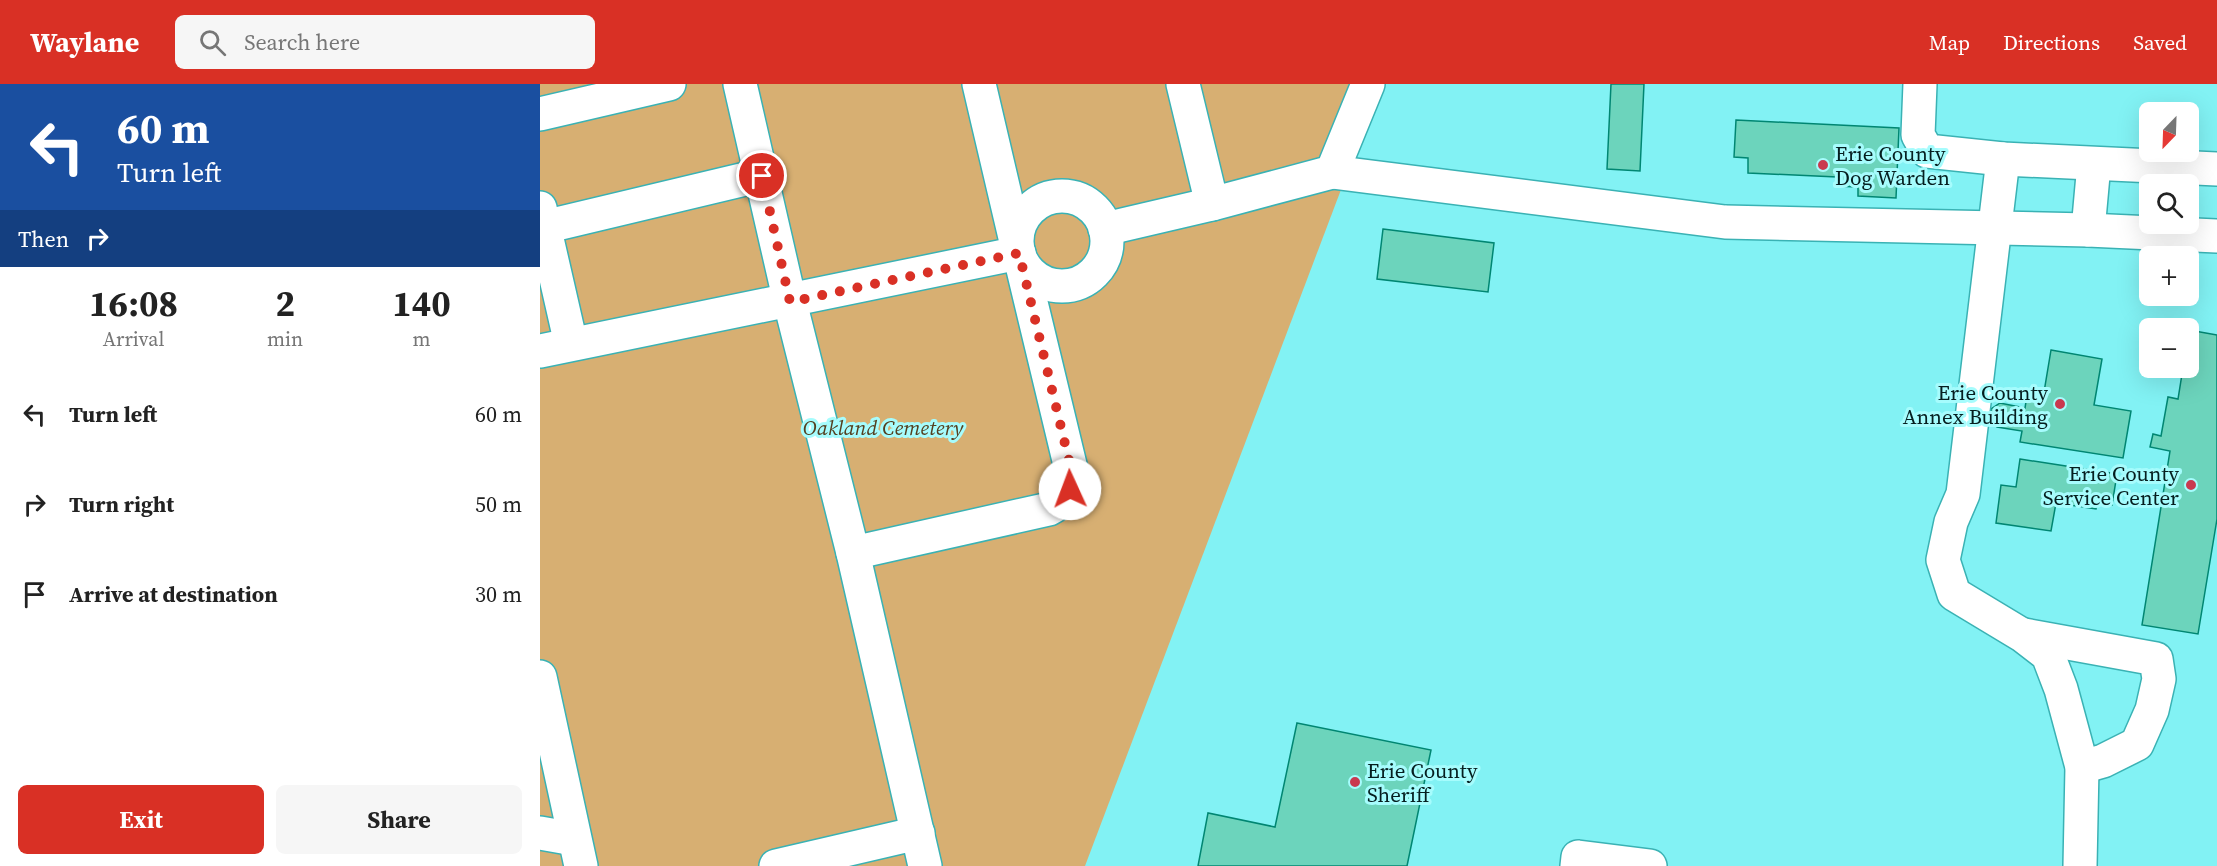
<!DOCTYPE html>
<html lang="en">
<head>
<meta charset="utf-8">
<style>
	body { margin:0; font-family:"Source Serif 4",serif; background:#f6f6f6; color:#222; height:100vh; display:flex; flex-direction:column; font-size:22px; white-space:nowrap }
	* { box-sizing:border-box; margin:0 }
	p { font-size:20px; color:#767676 }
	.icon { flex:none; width:33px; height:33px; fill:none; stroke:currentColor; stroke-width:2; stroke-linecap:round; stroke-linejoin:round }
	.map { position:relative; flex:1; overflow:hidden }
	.sheet { display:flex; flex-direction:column; background:#fff; width:540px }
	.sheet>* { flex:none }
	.top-card { background:#1a4fa0; color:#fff; overflow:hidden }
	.needle { width:39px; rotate:203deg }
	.tools { position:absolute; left:1599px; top:18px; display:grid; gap:12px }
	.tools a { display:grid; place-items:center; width:60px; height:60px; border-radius:9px; background:#fff; box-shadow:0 6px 24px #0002; font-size:30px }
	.pin { position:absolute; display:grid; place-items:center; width:51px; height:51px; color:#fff; margin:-26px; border:3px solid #fff; border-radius:50%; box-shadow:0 2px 6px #0007 }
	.me { position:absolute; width:66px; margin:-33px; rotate:358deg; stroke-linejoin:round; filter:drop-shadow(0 0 4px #0008) }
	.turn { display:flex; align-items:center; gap:21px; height:126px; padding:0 18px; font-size:27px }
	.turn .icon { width:78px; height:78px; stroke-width:2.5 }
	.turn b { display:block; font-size:42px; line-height:51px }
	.then { display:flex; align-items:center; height:57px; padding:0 18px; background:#0003; gap:12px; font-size:22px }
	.eta { display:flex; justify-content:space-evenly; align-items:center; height:102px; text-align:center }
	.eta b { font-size:36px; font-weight:700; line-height:42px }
	.cta { display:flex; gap:12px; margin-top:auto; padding:12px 18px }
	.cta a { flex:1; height:69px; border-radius:9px; background:#d93025; color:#fff; font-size:24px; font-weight:700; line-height:69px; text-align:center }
	.cta a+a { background:#f6f6f6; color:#222 }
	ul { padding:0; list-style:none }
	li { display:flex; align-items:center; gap:18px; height:90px; padding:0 18px }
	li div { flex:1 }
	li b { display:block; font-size:22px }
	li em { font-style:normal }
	header { display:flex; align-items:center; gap:36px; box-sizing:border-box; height:84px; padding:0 30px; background:#d93025; color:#fff }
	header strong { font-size:28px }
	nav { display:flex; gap:33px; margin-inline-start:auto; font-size:21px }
	.search { width:420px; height:54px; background:#f6f6f6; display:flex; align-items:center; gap:15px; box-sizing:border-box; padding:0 21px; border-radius:9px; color:#767676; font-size:22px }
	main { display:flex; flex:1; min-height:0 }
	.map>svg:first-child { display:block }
	.green { fill:#d7af72 }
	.building { fill:#6cd4bc; stroke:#008672; stroke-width:1.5 }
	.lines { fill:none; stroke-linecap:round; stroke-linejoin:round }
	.minor-casing { stroke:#3ab2b4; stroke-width:36 }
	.minor { stroke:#fff; stroke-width:33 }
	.route { stroke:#d93025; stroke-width:10; stroke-dasharray:0 18 }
	.poi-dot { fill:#c9394f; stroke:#a6fcfd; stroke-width:2 }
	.labels { text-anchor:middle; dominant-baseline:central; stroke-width:6; stroke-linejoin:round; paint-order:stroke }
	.poi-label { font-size:21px; fill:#051e1f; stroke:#a6fcfd; text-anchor:start }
	.park-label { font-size:21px; font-style:italic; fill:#543f1f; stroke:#a6fcfd }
</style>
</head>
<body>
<header>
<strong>Waylane</strong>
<div class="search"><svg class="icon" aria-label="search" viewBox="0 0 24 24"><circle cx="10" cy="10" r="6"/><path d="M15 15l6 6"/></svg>Search here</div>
<nav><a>Map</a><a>Directions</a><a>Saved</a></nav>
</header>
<main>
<section class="sheet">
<div class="top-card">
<div class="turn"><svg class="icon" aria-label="left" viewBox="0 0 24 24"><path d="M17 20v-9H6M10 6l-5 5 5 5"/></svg><div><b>60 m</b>Turn left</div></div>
<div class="then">Then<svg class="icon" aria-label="right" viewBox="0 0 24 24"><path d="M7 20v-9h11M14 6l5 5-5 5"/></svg></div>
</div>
<div class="eta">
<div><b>16:08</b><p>Arrival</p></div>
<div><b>2</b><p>min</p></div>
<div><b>140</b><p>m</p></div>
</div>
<ul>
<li><svg class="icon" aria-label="left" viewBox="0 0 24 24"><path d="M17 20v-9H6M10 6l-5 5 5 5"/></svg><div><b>Turn left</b></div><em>60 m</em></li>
<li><svg class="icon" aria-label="right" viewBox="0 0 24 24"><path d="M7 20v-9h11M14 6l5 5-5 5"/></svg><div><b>Turn right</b></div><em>50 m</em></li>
<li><svg class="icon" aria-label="arrive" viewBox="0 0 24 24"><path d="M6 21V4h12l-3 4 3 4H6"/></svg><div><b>Arrive at destination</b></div><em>30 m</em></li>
</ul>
<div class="cta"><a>Exit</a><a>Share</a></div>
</section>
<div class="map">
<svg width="1677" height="782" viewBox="0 0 1677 782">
	<rect width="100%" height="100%" fill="#82f2f4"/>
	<polygon class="green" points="0,0 841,0 545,782 0,782"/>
	<g class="building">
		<polygon points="1071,0 1104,0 1100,87 1067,85"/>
		<polygon points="1196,36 1359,44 1356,114 1318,112 1318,103 1296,102 1297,93 1208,89 1208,74 1194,73"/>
		<polygon points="843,145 954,159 948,208 837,195"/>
		<polygon points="1649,246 1677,251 1677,435 1658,550 1602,541 1630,367 1610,363 1613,350 1621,352 1628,313 1638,315 1643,284 1648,284"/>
		<polygon points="1511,266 1562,275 1554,321 1591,327 1583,374 1480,358 1482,347 1457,343 1450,336 1451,325 1460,319 1485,324 1487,311 1503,314"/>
		<polygon points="1480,375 1577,390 1572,421 1557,418 1556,425 1516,419 1511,447 1456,439 1461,401 1476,403"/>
		<polygon points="757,639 891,666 867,782 658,782 668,729 735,743"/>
	</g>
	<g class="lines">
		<g class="minor-casing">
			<g id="minor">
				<polyline points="200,0 250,218 313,469 385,782"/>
				<polyline points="439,0 477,162"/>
				<polyline points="643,0 672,120"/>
				<polyline points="1380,0 1378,51 1387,67 1463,75 1677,85"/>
				<polyline points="0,30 129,0"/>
				<polyline points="1463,75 1423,410 1411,438 1403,476 1414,510 1482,551 1508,571 1521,605 1542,683 1540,782"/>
				<polyline points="792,88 1185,138 1548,146 1677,152"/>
				<circle cx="522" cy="157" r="45"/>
				<polyline points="0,124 31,260"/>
				<polyline points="0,144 222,91"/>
				<polyline points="565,145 672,120 792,88 828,0"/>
				<polyline points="1548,146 1554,80"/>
				<polyline points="0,267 479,169"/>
				<path d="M313 469 509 425C528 415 529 409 532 389L481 177"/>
				<polyline points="1484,551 1616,575 1619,595 1612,626 1597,660 1563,677 1542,683"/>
				<polyline points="0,593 41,782"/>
				<polyline points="0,749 34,755"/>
				<polyline points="236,782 378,749"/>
				<polyline points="1037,782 1038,773 1110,782"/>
			</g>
		</g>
		<use href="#minor" class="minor"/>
	</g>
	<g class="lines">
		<polyline class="route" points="222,92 250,218 479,169 532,389 530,405"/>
	</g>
	<g class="poi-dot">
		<circle cx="1283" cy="81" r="6"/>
		<circle cx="1520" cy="320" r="6"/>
		<circle cx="1651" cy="401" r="6"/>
		<circle cx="815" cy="698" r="6"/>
	</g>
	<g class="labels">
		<g class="poi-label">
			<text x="1295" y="69">Erie County<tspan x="1295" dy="24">Dog Warden</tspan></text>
			<text x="1508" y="308" text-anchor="end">Erie County<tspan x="1508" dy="24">Annex Building</tspan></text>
			<text x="1639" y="389" text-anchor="end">Erie County<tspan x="1639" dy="24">Service Center</tspan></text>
			<text x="827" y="686">Erie County<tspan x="827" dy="24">Sheriff</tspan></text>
		</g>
		<g class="park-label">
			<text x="343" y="343">Oakland Cemetery</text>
		</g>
	</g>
</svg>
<div class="tools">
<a><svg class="needle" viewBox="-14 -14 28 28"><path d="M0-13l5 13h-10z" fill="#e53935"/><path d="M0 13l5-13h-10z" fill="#767676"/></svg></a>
<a><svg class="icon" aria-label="search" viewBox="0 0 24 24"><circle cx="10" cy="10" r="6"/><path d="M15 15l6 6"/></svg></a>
<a>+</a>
<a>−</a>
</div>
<div class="pin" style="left:222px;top:92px;background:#d93025"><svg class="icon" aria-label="arrive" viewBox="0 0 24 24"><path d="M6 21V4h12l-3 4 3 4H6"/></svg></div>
<svg class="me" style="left:530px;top:405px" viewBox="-20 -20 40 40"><circle r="19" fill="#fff"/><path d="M0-13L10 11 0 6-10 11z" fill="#d93025"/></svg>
</div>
</main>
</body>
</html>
